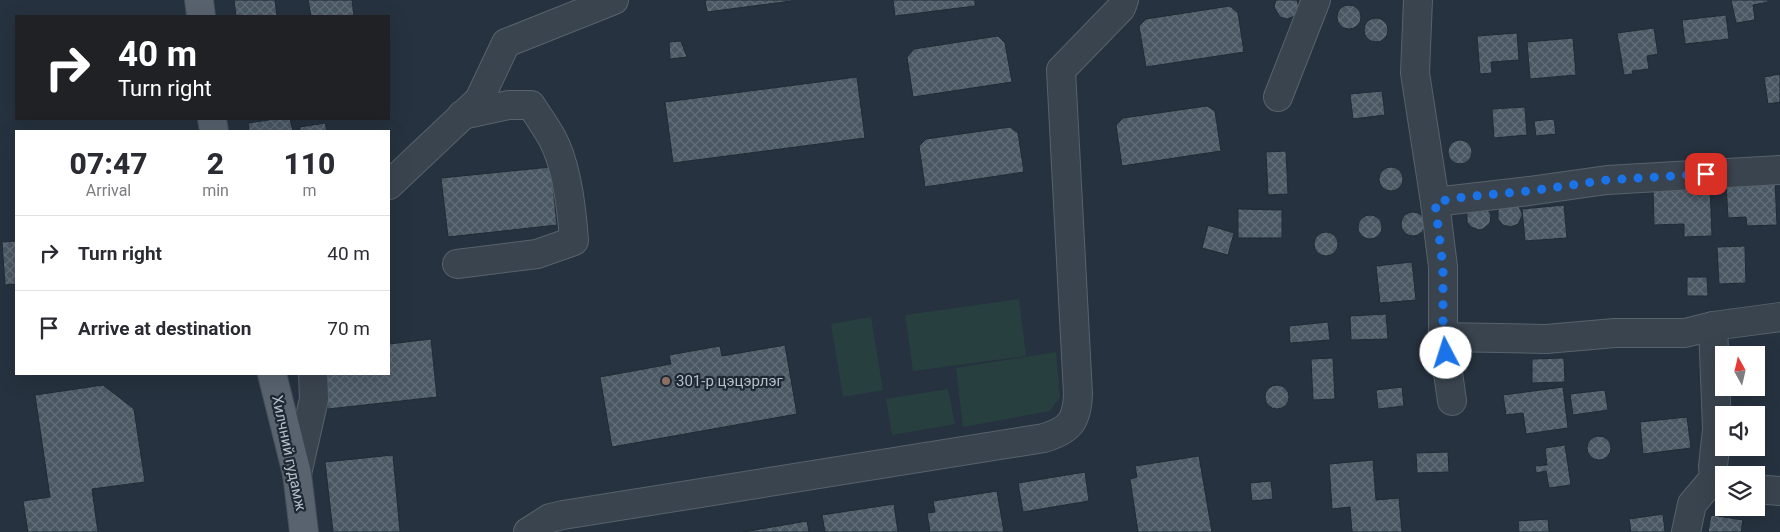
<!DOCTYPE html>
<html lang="en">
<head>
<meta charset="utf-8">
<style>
	body { margin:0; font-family:Roboto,sans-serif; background:#f7f7f7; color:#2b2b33; height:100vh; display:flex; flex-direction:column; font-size:19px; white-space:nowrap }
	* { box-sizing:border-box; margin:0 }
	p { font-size:16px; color:#7c7c81 }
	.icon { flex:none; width:28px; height:28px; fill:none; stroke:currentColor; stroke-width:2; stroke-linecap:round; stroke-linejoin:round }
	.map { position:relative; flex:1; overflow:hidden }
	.sheet { position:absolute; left:15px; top:130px; width:375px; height:245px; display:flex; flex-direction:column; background:#fff; border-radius:0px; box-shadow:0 5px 20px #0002 }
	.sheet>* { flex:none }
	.top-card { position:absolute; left:15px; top:15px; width:375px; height:105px; border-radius:0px; box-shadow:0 5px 20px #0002; background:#202124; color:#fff; overflow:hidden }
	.needle { width:32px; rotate:352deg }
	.controls { position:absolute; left:1715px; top:346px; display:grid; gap:10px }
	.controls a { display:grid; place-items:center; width:50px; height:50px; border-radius:0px; background:#fff; box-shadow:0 5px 20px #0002; font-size:25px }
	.pin { position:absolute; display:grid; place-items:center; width:42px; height:42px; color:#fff; margin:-21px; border-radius:10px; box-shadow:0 2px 8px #0006 }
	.me { position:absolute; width:55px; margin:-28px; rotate:355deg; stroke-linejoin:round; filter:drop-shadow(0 0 4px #0008) }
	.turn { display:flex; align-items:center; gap:18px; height:105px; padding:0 20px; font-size:22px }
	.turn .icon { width:65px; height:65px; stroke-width:2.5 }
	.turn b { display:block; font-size:35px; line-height:42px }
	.eta { display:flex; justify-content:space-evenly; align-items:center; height:85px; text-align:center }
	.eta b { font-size:30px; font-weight:800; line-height:35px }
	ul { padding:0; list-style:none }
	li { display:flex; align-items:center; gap:15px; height:75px; padding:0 20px; border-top:1px solid #e1e1e2 }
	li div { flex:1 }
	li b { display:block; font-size:19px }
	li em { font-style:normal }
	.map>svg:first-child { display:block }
	.green { fill:#283f40 }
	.building { fill:url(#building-cross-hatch); stroke:#212b36 }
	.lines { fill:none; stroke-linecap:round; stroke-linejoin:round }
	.minor-casing { stroke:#58626c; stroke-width:30 }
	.major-casing { stroke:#434d58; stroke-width:30 }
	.minor { stroke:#3a444f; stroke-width:28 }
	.major { stroke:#58636f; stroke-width:28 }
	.route { stroke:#1a73e8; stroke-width:9; stroke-dasharray:0 16.2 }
	.education-dot { fill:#8d6e63; stroke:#1f2934; stroke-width:2 }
	.labels { text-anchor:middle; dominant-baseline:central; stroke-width:4.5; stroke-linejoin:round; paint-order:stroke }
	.poi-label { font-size:15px; fill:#b6bfc9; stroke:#1f2934; text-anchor:start }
	.street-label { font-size:15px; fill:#b6bfc9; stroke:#1f2934 }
</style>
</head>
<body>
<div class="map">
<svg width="1780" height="532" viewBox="0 0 1780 532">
	<defs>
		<pattern id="building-cross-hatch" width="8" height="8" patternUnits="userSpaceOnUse" patternTransform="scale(1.25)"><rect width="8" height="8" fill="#4a5864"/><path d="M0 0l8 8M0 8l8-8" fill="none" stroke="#626e79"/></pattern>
	</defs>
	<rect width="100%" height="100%" fill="#26323f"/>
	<g class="green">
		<polygon points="1019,299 1026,356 913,371 905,315"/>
		<polygon points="871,317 883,390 843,397 831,324"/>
		<polygon points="1056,352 1060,397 1050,411 963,427 956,368"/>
		<polygon points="948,389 955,424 892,435 886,399"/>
	</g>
	<g class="building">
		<polygon points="234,0 275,0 277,16 236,16"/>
		<polygon points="308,0 352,0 354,16 311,16"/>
		<polygon points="705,0 792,0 792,1 707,12"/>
		<polygon points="893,0 975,0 975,6 895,16"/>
		<polygon points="1276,0 1297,0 1299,8 1295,16 1287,19 1280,17 1274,7"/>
		<polygon points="1731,0 1768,0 1768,2 1753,5 1755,20 1736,23"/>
		<circle cx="1349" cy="17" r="12"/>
		<polygon points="1230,6 1238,13 1244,52 1146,67 1139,26 1146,19"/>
		<polygon points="1726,15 1729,39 1685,44 1682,20"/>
		<circle cx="1376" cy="30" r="12"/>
		<polygon points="1654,28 1658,54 1647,56 1649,69 1632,71 1633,74 1624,75 1617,33"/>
		<polygon points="1517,33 1519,60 1491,62 1492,73 1480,74 1477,36"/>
		<polygon points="998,36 1005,43 1012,82 913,97 907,57 914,49"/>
		<polygon points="1573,38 1576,75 1530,79 1527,42"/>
		<polygon points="681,41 687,57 670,59 669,42"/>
		<polygon points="1780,74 1780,102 1768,104 1764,77"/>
		<polygon points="857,77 865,138 673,163 665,102"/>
		<polygon points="1382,91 1385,115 1353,119 1350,94"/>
		<polygon points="1207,106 1215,111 1221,151 1122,166 1116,125 1123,118"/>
		<polygon points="1525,107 1527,135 1494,138 1492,109"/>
		<polygon points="275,119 290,119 293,131 249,131 248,123"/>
		<polygon points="1554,119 1556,134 1536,136 1534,121"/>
		<polygon points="325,123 327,131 300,131 300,127"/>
		<polygon points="1010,127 1018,133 1024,172 925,187 919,146 926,139"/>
		<circle cx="1460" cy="152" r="12"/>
		<polygon points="1286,151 1288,194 1268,195 1266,152"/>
		<circle cx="1391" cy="179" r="12"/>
		<polygon points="551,167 557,225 448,237 441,178"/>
		<polygon points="1775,181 1777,225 1747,226 1746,217 1728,218 1726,183"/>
		<polygon points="1710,186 1712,236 1684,237 1684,224 1654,225 1653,188"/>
		<polygon points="1518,205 1522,213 1522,216 1518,224 1511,227 1503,225 1498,219 1498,211 1500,207"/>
		<polygon points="1564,205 1567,238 1525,241 1522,209"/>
		<polygon points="1487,208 1491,215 1490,223 1483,229 1479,230 1471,227 1467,222 1467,213 1468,210"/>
		<polygon points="1238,209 1282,210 1282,238 1238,238"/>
		<circle cx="1413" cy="224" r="12"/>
		<circle cx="1370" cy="227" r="12"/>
		<polygon points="1208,225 1234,233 1228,255 1202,248"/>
		<circle cx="1326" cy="244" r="12"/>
		<polygon points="16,241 16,284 5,285 2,242"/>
		<polygon points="1745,246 1746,283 1719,284 1717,247"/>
		<polygon points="1412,262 1416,300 1380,303 1376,266"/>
		<polygon points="1687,277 1707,277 1708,296 1687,296"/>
		<polygon points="1386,314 1388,339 1351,340 1350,316"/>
		<polygon points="1328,322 1330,340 1290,343 1289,326"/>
		<polygon points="431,339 437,397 328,409 324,374 389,374 389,344"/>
		<polygon points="785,345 797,414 612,447 600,377 671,364 669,355 720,346 722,356"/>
		<polygon points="1333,358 1335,399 1313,400 1311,359"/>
		<polygon points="1564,358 1565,382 1532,383 1532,359"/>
		<circle cx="1277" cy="397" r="12"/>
		<polygon points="103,385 134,409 145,482 92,489 98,532 28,532 23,501 50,497 35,395"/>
		<polygon points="1402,387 1404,406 1378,409 1376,390"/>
		<polygon points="1563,387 1568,428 1526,434 1523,413 1506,415 1503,395"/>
		<polygon points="1605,390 1608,410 1573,415 1570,394"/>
		<polygon points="1758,411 1760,431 1756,432 1756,415 1739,415 1739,413"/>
		<polygon points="1687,417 1691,448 1643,454 1640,422"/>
		<circle cx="1599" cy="448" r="12"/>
		<polygon points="1565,445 1571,485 1549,488 1546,471 1536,473 1535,466 1547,465 1545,448"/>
		<polygon points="1448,452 1449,472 1417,473 1416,453"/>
		<polygon points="393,455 400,532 333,532 325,462"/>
		<polygon points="1199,456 1212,532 1138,532 1130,479 1137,477 1135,466"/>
		<polygon points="1373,460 1376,500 1399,498 1402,532 1352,532 1350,507 1332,509 1329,464"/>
		<polygon points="1085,472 1089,501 1023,512 1018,483"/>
		<polygon points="1271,481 1273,499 1252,501 1250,483"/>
		<polygon points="997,491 1004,532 930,532 927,513 935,512 933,501"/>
		<polygon points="894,504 898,532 825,532 822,515"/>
		<polygon points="1663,514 1665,532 1631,532 1629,519"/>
		<polygon points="1711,515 1743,520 1741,532 1708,532"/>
		<polygon points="1548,519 1549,532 1519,532 1518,521"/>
		<polygon points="807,521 809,532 743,532"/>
	</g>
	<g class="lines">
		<g class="minor-casing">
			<g id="minor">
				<polyline points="1418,0 1415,73 1435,202 1443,267 1443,337 1452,401"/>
				<polyline points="1278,97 1316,0"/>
				<polyline points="389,185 479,100 506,43 614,0"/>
				<polyline points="1435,202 1529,191 1607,180 1780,170"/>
				<path d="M457 264 537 254 574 241C572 211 567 165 552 138 546 127 538 116 531 105H509L462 115"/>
				<polyline points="1443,337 1546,339 1615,333 1685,333 1713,326 1780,317"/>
				<polyline points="297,474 314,399 313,374"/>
				<polyline points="1756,489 1780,491"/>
				<path d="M528 532 550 518 563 515 1044 438C1070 430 1077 421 1078 394L1061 70 1121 8 1124 0"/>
				<polyline points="1686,532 1692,504 1714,478 1713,466 1717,429 1713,326"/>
			</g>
		</g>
		<g class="major-casing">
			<g id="major">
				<polyline points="199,0 201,16"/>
				<polyline points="212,119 214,131"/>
				<polyline points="272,374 297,474 304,532"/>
			</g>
		</g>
		<use href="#minor" class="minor"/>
		<use href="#major" class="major"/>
	</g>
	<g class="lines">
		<polyline class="route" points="1446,353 1443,337 1443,267 1435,202 1464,197 1529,191 1607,180 1706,174"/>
	</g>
	<circle class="education-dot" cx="666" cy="381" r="5"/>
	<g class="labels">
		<g class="poi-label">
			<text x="676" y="381">301-р цэцэрлэг</text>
		</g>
		<g class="street-label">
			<text transform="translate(289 453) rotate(78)">Хилчний гудамж</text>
		</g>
	</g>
</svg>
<div class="controls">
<a><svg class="needle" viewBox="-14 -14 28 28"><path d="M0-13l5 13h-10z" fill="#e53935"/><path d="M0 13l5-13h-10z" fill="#7c7c81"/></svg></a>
<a><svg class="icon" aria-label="sound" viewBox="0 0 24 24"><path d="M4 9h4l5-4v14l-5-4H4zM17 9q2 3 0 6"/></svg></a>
<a><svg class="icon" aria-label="layers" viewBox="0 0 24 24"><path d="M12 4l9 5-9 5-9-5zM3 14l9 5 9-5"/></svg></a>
</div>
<div class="pin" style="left:1706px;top:174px;background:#d93025"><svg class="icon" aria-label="arrive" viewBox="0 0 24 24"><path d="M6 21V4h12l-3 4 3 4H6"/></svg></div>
<svg class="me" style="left:1446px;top:353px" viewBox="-20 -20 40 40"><circle r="19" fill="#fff"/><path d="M0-13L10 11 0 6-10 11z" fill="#1a73e8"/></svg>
<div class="top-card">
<div class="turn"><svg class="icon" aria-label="right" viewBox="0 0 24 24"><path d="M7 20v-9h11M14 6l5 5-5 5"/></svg><div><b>40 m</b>Turn right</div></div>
</div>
<section class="sheet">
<div class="eta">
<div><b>07:47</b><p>Arrival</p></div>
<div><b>2</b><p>min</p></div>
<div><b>110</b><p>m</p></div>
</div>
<ul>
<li><svg class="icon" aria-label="right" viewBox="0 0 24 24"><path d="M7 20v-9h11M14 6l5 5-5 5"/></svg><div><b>Turn right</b></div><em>40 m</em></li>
<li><svg class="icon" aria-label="arrive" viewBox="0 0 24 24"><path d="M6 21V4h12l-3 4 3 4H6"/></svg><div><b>Arrive at destination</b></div><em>70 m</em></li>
</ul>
</section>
</div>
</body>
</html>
